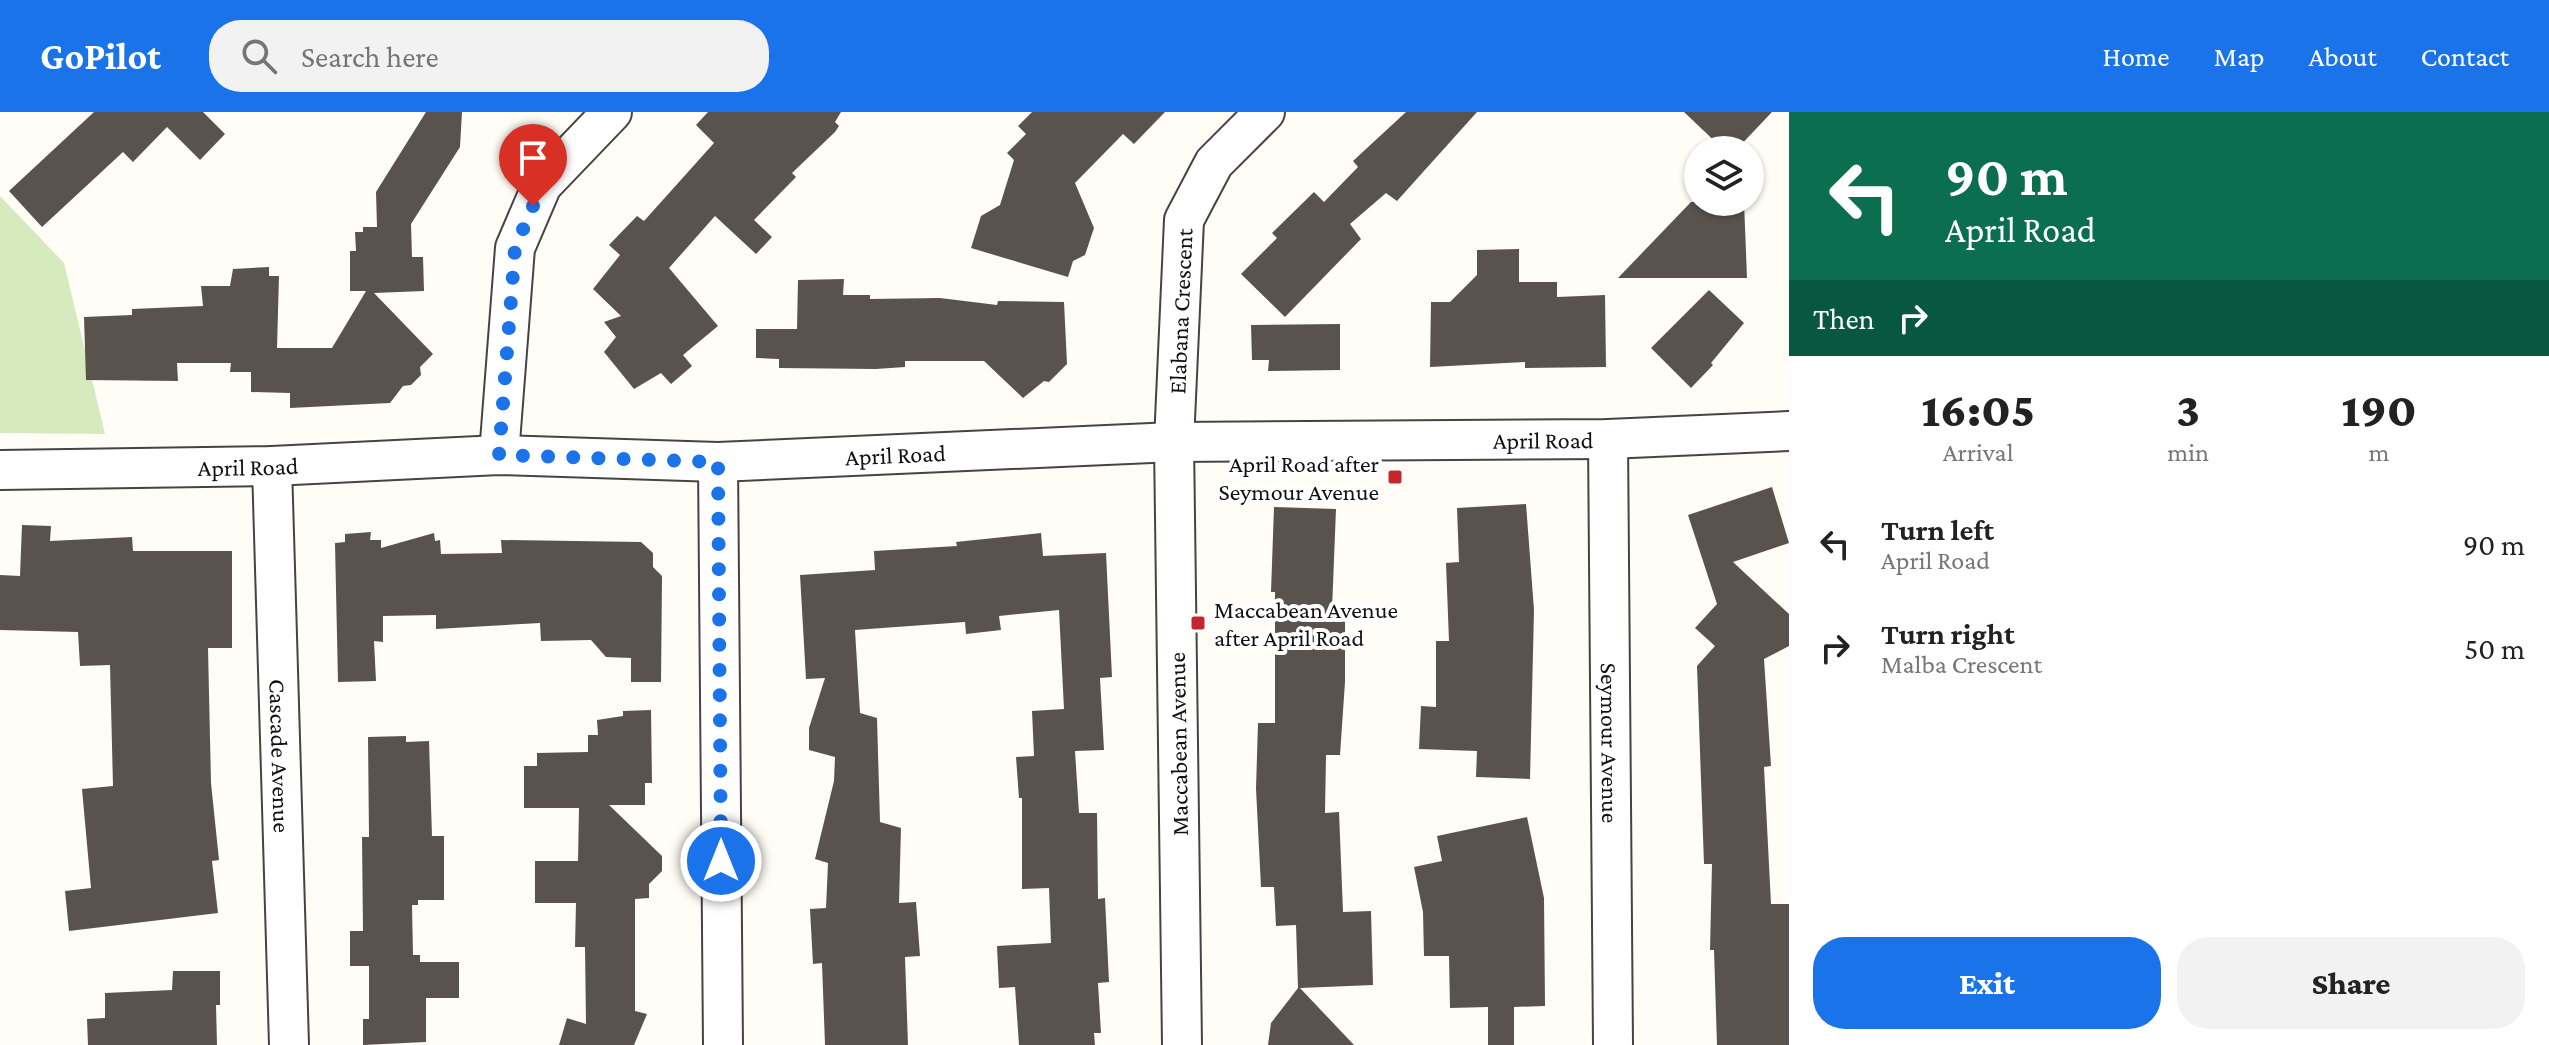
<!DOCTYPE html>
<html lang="en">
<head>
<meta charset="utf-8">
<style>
	body { margin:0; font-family:"Crimson Pro",serif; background:#f2f2f2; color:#222; height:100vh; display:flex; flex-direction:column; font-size:30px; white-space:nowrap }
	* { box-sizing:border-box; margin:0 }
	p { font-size:26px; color:#767676 }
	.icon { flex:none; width:44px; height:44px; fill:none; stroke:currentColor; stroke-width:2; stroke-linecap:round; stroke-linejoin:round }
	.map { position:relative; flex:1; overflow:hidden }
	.details { display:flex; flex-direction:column; background:#fff; width:760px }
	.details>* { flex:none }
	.guide { background:#0b6e4f; color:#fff; overflow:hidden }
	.controls { position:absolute; left:1684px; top:24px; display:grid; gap:16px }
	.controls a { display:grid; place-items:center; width:80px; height:80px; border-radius:50%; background:#fff; box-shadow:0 2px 6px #0004; font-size:40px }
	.pin { position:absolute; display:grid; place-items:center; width:68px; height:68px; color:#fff; margin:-82px -34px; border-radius:50% 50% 50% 0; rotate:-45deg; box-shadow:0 0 8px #0007 }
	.pin .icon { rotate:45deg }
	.me { position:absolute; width:88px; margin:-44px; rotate:0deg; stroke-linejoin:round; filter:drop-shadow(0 0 6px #0008) }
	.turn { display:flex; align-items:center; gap:28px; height:168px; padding:0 24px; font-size:36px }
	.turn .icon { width:104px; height:104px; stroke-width:2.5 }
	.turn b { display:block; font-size:56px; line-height:68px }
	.then { display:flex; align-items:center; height:76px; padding:0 24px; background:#0003; gap:16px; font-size:30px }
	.eta { display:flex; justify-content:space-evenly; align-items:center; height:136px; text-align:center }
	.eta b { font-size:48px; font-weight:800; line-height:56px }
	.action { display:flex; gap:16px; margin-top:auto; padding:16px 24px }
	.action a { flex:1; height:92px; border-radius:32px; background:#1a73e8; color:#fff; font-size:32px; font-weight:800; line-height:92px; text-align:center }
	.action a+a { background:#f2f2f2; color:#222 }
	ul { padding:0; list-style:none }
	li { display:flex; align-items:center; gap:24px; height:104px; padding:0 24px }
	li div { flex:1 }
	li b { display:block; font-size:30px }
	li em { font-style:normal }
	header { display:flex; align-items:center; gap:48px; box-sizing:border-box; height:112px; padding:0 40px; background:#1a73e8; color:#fff }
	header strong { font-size:38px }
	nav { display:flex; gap:44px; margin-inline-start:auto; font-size:28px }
	.search { width:560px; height:72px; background:#f2f2f2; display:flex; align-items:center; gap:20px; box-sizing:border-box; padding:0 28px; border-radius:32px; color:#767676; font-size:30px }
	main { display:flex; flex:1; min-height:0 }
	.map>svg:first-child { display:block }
	.green { fill:#d5ebbd }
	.building { fill:#5a524d }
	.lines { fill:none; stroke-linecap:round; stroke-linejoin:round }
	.minor-casing { stroke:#444; stroke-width:42 }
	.minor { stroke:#fff; stroke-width:38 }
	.route { stroke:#1a73e8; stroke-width:14; stroke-dasharray:0 25.2 }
	.poi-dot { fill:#c4262e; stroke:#fff; stroke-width:3 }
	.labels { text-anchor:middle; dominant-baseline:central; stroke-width:8; stroke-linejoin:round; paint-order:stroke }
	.street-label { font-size:24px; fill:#111; stroke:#fff }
	.poi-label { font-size:24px; fill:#111; stroke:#fff; text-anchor:end }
</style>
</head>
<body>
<header>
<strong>GoPilot</strong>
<div class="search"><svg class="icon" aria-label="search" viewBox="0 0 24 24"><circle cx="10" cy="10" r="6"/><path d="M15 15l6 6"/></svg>Search here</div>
<nav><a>Home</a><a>Map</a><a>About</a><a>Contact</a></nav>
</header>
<main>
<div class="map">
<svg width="1789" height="933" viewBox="0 0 1789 933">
	<rect width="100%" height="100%" fill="#fffdf5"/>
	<polygon class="green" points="0,84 64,151 105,322 0,321"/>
	<g class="building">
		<polygon points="94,0 203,0 225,22 200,48 167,15 133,50 123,40 42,115 9,79"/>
		<polygon points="426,0 462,0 460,35 411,112 412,145 423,145 424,179 374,181 433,242 420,255 421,263 411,273 403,274 390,291 290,296 290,281 251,280 251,260 230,260 231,251 177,251 178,269 86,268 84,205 132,203 132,197 203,194 201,174 230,174 233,157 269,155 269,164 279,164 277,236 332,236 366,179 350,179 350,139 356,139 355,120 363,120 363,115 377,115 376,80"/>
		<polygon points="708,0 841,0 835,10 839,14 835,20 792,61 796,65 754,108 772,125 756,142 715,104 669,156 718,214 683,243 692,254 671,272 661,261 634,277 604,240 616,225 604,210 621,204 593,177 620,143 609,133 637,104 644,109 714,31 696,13"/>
		<polygon points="1032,0 1165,0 1134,32 1123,22 1075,71 1094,116 1085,143 1073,149 1068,165 971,136 981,104 1000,93 1014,48 1007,41 1026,22 1018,14"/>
		<polygon points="1406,0 1477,0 1397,89 1386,81 1350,112 1361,127 1285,205 1241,162 1277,126 1272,121 1314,80 1324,90 1358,55 1353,49"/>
		<polygon points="1684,0 1772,0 1736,38 1724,38"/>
		<polygon points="1691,90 1744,90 1747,166 1618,166"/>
		<polygon points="1519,137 1519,170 1557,170 1557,185 1605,183 1606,255 1525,256 1525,250 1430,255 1431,190 1450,190 1477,163 1477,138"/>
		<polygon points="844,167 843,183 870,183 870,187 940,186 997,193 998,189 1064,190 1067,252 1049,270 1044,269 1023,286 984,249 905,249 905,255 876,257 779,256 779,247 756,246 756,217 797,217 798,168"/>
		<polygon points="1709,178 1744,211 1711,251 1713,253 1691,276 1651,236"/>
		<polygon points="1340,212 1340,258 1268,259 1269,248 1252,248 1251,213"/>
		<polygon points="1772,375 1789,431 1733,450 1789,502 1789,534 1764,547 1771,654 1764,655 1771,792 1789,792 1789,933 1717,933 1714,838 1710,838 1712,752 1704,752 1697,554 1715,534 1695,516 1717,492 1688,403"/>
		<polygon points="1526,392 1534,498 1530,667 1476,665 1477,639 1419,637 1421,594 1436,595 1436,529 1449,529 1446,451 1459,450 1457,396"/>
		<polygon points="1274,395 1336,397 1332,498 1345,498 1345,570 1340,643 1326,643 1325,701 1339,700 1343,800 1371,799 1373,873 1300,876 1354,933 1268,933 1271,911 1298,876 1296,813 1276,814 1274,775 1261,775 1256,677 1258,611 1275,611 1275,480 1271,480"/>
		<polygon points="22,413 51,414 50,429 132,425 133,439 232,439 232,536 208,536 211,671 219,748 212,749 218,801 69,819 65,779 91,776 82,677 113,674 110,553 80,554 78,520 0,518 0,463 20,464"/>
		<polygon points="371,420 370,428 381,428 381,436 434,421 435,429 440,428 441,442 502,441 501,428 641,430 653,441 653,455 662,464 661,570 631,570 631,546 606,545 591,528 541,529 540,511 436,517 436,503 383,504 383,530 374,529 376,569 338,570 335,431 345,430 345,422"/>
		<polygon points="1041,421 1043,444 1106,441 1112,565 1100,566 1104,638 1075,639 1079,701 1097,701 1098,787 1105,786 1109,870 1098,871 1101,921 1094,921 1095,933 1019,933 1015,875 999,876 997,834 1051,831 1049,776 1022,777 1022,686 1019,686 1016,645 1034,644 1032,599 1064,597 1059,498 999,504 1001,518 966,522 965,510 855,518 860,601 877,606 880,710 901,716 899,791 916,790 920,844 905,845 908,933 825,933 822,851 813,852 810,797 826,796 828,751 815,747 834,669 835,645 809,638 809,616 825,566 806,567 800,463 875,458 874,439 957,434 956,430"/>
		<polygon points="651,598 652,671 645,671 645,693 609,693 662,744 662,759 649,772 649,786 635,787 635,899 647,902 634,933 559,933 567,906 586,912 585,835 575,835 576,791 535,791 535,749 578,749 579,696 524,696 524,654 537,654 537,641 588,640 588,623 598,623 597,608 623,604 623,599"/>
		<polygon points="406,624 406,630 429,629 432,724 444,724 444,788 418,788 418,793 412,793 413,843 420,843 420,850 459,850 459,886 426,886 426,930 363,933 363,907 369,907 369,854 350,854 350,819 363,819 362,725 369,725 368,625"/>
		<polygon points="1527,705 1544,786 1545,894 1514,895 1514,933 1488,933 1488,895 1450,896 1449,844 1424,844 1423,800 1414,755 1442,749 1437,724"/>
		<polygon points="173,859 220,859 220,893 216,893 217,933 88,933 87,907 105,906 105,881 172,878"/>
	</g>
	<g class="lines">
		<g class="minor-casing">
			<g id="minor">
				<path id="s1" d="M1608 327 1613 933"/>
				<polyline points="499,343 515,136 542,73 612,0"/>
				<polyline points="718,350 723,933"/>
				<path id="s2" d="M272 354 289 933"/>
				<path id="s3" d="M0 358 272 354 499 343 718 350 1174 330 1608 327 1789 319"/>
				<path id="s4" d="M1182 933 1174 330 1184 108 1214 51 1265 0"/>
			</g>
		</g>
		<use href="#minor" class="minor"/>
	</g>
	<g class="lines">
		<polyline class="route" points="533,94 515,136 499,343 718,350 721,749"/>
	</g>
	<g class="poi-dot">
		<rect x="1387" y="357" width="16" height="16" rx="4"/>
		<rect x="1190" y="503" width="16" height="16" rx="4"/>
	</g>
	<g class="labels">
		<g class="street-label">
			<text stroke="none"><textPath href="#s4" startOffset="734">Elabana Crescent</textPath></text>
			<text stroke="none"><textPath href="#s3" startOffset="1544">April Road</textPath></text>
			<text stroke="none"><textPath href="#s3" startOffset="896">April Road</textPath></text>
			<text stroke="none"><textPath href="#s3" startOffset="248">April Road</textPath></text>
			<text stroke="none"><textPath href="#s1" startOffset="304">Seymour Avenue</textPath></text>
			<text transform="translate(1178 632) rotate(-91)">Maccabean Avenue</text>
			<text stroke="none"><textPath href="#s2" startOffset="290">Cascade Avenue</textPath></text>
		</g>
		<g class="poi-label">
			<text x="1379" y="351">April Road after<tspan x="1379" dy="28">Seymour Avenue</tspan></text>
			<text x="1214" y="497" text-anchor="start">Maccabean Avenue<tspan x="1214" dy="28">after April Road</tspan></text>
		</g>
	</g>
</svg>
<div class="controls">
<a><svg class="icon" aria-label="layers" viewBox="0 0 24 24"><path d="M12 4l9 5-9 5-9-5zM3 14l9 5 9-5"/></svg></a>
</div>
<div class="pin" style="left:533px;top:94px;background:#d93025"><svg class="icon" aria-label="arrive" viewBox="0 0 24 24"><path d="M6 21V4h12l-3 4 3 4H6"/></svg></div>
<svg class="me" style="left:721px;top:749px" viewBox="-20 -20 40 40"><circle r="17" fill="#1a73e8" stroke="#fff" stroke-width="3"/><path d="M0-11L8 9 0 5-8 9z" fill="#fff"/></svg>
</div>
<section class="details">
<div class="guide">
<div class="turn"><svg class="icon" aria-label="left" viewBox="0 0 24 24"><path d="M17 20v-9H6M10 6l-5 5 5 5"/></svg><div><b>90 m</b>April Road</div></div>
<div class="then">Then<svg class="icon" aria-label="right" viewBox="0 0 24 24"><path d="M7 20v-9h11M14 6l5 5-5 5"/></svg></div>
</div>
<div class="eta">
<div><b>16:05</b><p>Arrival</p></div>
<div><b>3</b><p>min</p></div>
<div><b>190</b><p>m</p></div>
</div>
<ul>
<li><svg class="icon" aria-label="left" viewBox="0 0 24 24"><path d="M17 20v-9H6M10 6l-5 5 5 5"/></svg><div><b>Turn left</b><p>April Road</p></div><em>90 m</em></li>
<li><svg class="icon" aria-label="right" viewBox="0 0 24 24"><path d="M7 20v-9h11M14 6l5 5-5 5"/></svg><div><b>Turn right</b><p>Malba Crescent</p></div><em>50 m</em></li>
</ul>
<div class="action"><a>Exit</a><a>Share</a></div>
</section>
</main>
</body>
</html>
